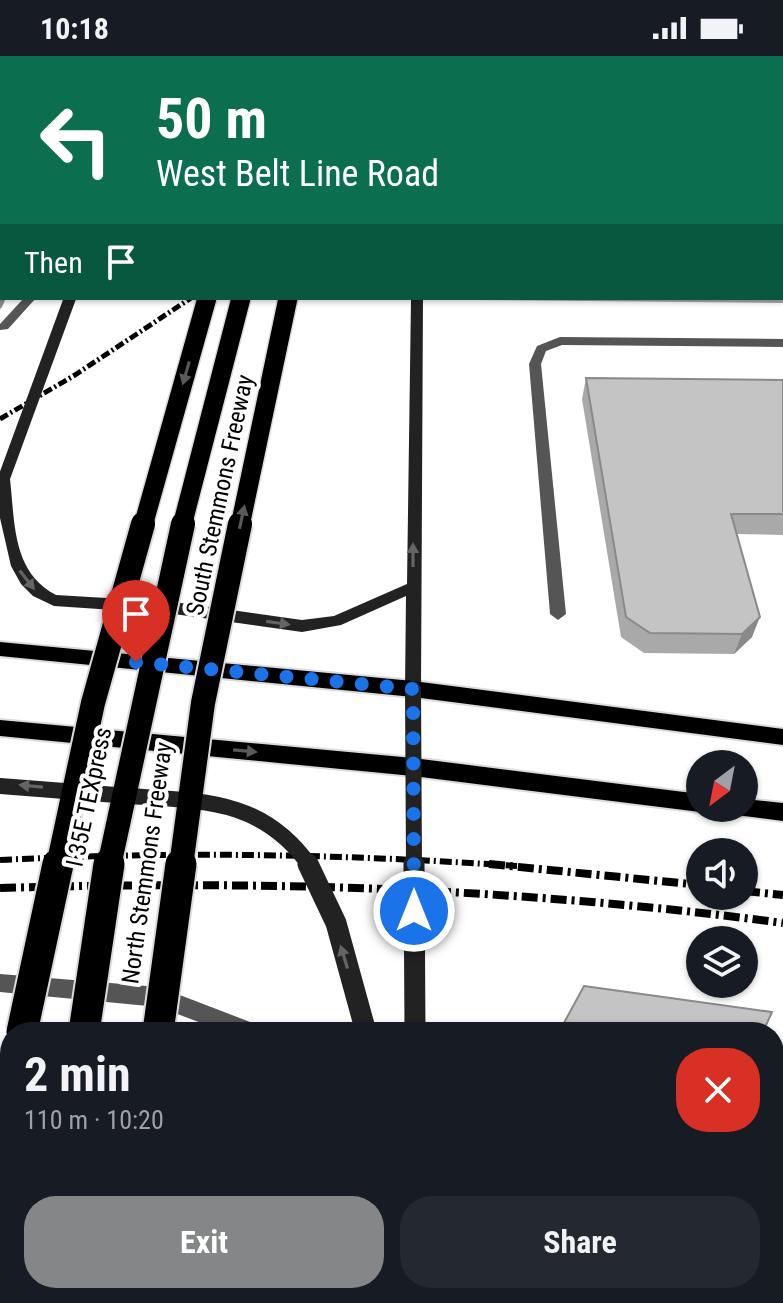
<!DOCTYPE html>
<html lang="en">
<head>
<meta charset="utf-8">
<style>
	body { margin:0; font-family:"Roboto Condensed",sans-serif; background:#242831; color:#f1f3f6; height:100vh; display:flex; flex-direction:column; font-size:30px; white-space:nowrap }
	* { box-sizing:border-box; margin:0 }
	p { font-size:26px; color:#9ea1a6 }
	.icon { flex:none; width:44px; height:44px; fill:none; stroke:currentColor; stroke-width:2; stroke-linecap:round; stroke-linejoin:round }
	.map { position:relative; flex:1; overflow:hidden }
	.details { position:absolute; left:0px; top:966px; width:784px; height:282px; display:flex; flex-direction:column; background:#171b24; border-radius:32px 32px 0 0; box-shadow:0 2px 6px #0004 }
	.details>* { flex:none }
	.banner { position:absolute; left:0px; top:0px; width:784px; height:244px; box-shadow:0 2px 6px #0004; background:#0b6e4f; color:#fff; overflow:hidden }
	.needle { width:52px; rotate:212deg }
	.controls { position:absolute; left:686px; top:694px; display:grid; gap:16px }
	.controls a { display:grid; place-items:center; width:72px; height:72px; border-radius:50%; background:#171b24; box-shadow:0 2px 6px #0004; font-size:40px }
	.pin { position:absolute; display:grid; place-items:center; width:68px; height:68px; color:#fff; margin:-82px -34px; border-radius:50% 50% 50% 0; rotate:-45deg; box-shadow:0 0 8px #0007 }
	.pin .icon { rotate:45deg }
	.me { position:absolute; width:88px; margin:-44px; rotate:0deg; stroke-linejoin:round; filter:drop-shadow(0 0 6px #0008) }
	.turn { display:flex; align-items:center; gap:28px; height:168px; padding:0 24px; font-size:36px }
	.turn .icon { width:104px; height:104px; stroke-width:2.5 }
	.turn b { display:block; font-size:56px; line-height:68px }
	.then { display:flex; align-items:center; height:76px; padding:0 24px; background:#0003; gap:16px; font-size:30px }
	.round { display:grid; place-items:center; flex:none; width:84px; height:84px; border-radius:32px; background:#242831 }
	.overview { display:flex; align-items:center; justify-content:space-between; height:136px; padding:0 24px }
	h1 { font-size:48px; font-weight:700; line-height:60px }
	.button { display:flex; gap:16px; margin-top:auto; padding:16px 24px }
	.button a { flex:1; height:92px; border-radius:32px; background:#858687; color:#fff; font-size:32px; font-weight:700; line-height:92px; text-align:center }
	.button a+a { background:#242831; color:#f1f3f6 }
	.status { display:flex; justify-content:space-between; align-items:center; height:56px; padding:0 40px; background:#171b24; direction:ltr }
	.status svg { height:22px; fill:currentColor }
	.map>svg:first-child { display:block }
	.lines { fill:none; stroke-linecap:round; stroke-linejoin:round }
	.primary-casing { stroke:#dbdbdb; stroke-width:4 }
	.motorway-casing { stroke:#dbdbdb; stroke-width:4 }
	.service { fill:#555; fill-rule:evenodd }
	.minor { fill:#555; fill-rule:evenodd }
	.secondary { fill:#222; fill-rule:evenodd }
	.primary { fill:#000; fill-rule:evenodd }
	.motorway { fill:#000; fill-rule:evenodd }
	.rail-far2 { stroke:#000; stroke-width:5; stroke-dasharray:9 3 2 3; stroke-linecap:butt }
	.rail-far1 { stroke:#000; stroke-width:6; stroke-dasharray:12 4 2 4; stroke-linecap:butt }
	.rail { stroke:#000; stroke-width:8; stroke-dasharray:16 5 3 5; stroke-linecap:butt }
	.motorway-bridge-far2-casing { stroke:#dbdbdb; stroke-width:22; stroke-linecap:butt }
	.motorway-bridge-far1-casing { stroke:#dbdbdb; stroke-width:28; stroke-linecap:butt }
	.motorway-bridge-casing { stroke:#dbdbdb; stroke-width:35; stroke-linecap:butt }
	.secondary-bridge-far2 { stroke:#222; stroke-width:12 }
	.secondary-bridge-far1 { stroke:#222; stroke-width:16 }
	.secondary-bridge { stroke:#222; stroke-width:21 }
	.motorway-bridge-far2 { stroke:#000; stroke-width:19 }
	.motorway-bridge-far1 { stroke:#000; stroke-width:24 }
	.motorway-bridge { stroke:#000; stroke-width:31 }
	.wall { fill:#a9a9a9 }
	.shaded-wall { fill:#898989 }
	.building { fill:#c4c4c4; stroke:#898989; stroke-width:2 }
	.oneway { fill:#595959 }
	.oneway2 { fill:#646464 }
	.route { stroke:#1a73e8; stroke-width:14; stroke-dasharray:0 25.2 }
	.labels { text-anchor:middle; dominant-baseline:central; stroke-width:8; stroke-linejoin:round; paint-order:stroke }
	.street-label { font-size:24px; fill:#000; stroke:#fff }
</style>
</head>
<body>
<div class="status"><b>10:18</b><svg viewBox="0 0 49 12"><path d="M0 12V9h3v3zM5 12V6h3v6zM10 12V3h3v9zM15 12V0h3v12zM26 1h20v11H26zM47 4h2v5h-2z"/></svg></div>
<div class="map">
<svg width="783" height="1247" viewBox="0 0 783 1247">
	<rect width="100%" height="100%" fill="#fff"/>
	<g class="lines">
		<g class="primary-casing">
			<g id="primary">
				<polygon points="0,586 413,625 783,673 783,689 413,641 0,600"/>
				<polygon points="0,664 413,702 700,738 700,752 708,752 700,756 413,720 0,680"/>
				<polygon points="744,743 783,747 783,765 736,759 733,752 744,752"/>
			</g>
		</g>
		<g class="motorway-casing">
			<g id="motorway">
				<polygon points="10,1017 10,1091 0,1095 0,1021"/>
				<polygon points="27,1238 63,1238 62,1247 26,1247"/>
				<polygon points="104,1238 140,1238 139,1247 103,1247"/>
			</g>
		</g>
		<g class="service">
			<polygon points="599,0 607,0 608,2 600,2"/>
			<polygon points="750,0 764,0 766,2 752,2"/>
			<rect x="782" y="4" width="1" height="6"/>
			<polygon points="24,242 36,242 8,273 0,274 0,268"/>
			<polygon points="560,281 783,283 783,291 562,289 546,295 541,308 566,558 558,564 550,558 529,308 537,290"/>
			<polygon points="783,995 783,1017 774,1021 774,999"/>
			<polygon points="550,1238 575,1238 571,1247 546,1247"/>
			<polygon points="655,1238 679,1238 675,1247 651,1247"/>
		</g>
		<g class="minor">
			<polygon points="2,9 2,18 0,19 0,10"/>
			<rect x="0" y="104" width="2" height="6"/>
			<rect x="782" y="110" width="1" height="6"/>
			<polygon points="0,918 159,931 258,969 261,976 225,976 159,951 0,936"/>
			<polygon points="616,1238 649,1238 654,1247 621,1247"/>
		</g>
		<g class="secondary">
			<rect x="431" y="0" width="8" height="2"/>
			<path d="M411 242H423L421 633 419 637H407L405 633 406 540 341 569 302 576 174 558 54 550 33 540 21 528 11 510 0 462V419H3L10 423C15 467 12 516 56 539L174 546 302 564 334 560 407 528Z"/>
			<rect x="405" y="1238" width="24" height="9"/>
		</g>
		<use href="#primary" class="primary"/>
		<use href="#motorway" class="motorway"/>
		<polyline class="rail-far2" points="0,363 75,319 191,242"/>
		<path class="rail-far1" d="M0 804C173 795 344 798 517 810"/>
		<g class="rail">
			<polyline points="489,808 700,829"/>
			<path d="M0 832C263 824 522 832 783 867"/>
			<polyline points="744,835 783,839"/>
		</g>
		<g class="motorway-bridge-far2-casing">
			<g id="motorway-bridge-far2">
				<polyline points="143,470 207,242"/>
				<polyline points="182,470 241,242"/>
				<polyline points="240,470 288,242"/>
			</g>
		</g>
		<g class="motorway-bridge-far1-casing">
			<g id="motorway-bridge-far1">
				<polyline points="58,810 93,647 143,468"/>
				<polyline points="109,810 183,468"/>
				<polyline points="181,810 203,647 240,468"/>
			</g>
		</g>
		<g class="motorway-bridge-casing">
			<g id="motorway-bridge">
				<polyline points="22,976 58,808"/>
				<polyline points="84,976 109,808"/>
				<polyline points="158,976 181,808"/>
			</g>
		</g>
		<polyline class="secondary-bridge-far2" points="0,433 70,242"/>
		<g class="secondary-bridge-far1">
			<polyline points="413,633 414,810"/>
			<path d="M0 730C43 733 86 737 129 740 203 745 263 743 310 810"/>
		</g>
		<g class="secondary-bridge">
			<polyline points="308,808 336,867 366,976"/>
			<polyline points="414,808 415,976"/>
		</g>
		<use href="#motorway-bridge-far2" class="motorway-bridge-far2"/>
		<use href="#motorway-bridge-far1" class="motorway-bridge-far1"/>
		<use href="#motorway-bridge" class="motorway-bridge"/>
	</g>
	<g class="wall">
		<polygon points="2,53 2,98 0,98 0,57"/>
		<polygon points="782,118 783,247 474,244 474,242 782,242"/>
		<polygon points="2,182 2,224 0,224 0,186"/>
		<polygon points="586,322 783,324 783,479 737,478 752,581 734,598 644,597 621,581 582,343"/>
		<polygon points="783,1104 783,1209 774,1203 774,1128"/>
	</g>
	<g class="shaded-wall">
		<polygon points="2,232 2,242 6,242 2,251 0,253 0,237"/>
		<polygon points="760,561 752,581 734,598 742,578"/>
	</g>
	<g class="building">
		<rect x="782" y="13" width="1" height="29"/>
		<polygon points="2,53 2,88 0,88 0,57"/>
		<rect x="0" y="111" width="2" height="23"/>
		<rect x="782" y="118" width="1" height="108"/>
		<rect x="0" y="193" width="2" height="19"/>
		<polygon points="586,322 783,324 783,458 731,458 760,561 742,578 650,577 626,561"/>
		<polygon points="584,930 772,956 763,976 559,976"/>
		<polygon points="783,1120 783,1195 774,1189 774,1144"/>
	</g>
	<defs><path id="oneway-solid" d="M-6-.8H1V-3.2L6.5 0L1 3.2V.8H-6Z" transform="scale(2)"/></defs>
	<g class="oneway">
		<use href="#oneway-solid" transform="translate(186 317) rotate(106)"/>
		<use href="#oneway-solid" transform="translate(242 461) rotate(-78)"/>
		<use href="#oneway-solid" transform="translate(245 695) rotate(5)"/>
	</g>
	<g class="oneway2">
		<use href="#oneway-solid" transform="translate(413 499) rotate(-90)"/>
		<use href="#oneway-solid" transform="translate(27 524) rotate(52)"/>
		<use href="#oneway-solid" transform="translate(278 567) rotate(8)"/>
		<use href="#oneway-solid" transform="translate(31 730) rotate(-175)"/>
		<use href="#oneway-solid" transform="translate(344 901) rotate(-107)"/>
	</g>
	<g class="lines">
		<polyline class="route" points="136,606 413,633 414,855"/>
	</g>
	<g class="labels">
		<g class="street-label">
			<text transform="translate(220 439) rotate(-78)">South Stemmons Freeway</text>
			<text transform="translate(89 741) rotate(-78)">I 35E TEXpress</text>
			<text transform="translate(147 807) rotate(-82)">North Stemmons Freeway</text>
		</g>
	</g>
</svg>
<div class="controls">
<a><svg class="needle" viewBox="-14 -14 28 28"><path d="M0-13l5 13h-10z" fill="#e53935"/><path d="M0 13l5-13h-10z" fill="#9ea1a6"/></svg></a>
<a><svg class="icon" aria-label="sound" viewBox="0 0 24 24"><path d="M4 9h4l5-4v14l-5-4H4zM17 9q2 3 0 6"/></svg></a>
<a><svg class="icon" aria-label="layers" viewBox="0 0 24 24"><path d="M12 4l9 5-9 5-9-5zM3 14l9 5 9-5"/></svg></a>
</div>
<div class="pin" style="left:136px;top:606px;background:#d93025"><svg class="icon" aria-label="arrive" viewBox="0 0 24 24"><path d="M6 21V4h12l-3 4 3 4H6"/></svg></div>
<svg class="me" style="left:414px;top:855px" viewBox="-20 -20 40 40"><circle r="17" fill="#1a73e8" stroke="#fff" stroke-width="3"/><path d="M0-11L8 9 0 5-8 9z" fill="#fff"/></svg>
<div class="banner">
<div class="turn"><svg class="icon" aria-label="left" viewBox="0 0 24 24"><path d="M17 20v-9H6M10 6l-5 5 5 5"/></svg><div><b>50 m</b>West Belt Line Road</div></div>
<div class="then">Then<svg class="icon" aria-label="arrive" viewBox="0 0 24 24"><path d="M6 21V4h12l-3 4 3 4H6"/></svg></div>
</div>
<section class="details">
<div class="overview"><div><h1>2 min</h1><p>110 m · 10:20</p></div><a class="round" style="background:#d93025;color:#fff"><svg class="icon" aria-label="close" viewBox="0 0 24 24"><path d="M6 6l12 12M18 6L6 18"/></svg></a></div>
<div class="button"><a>Exit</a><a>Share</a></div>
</section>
</div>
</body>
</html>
